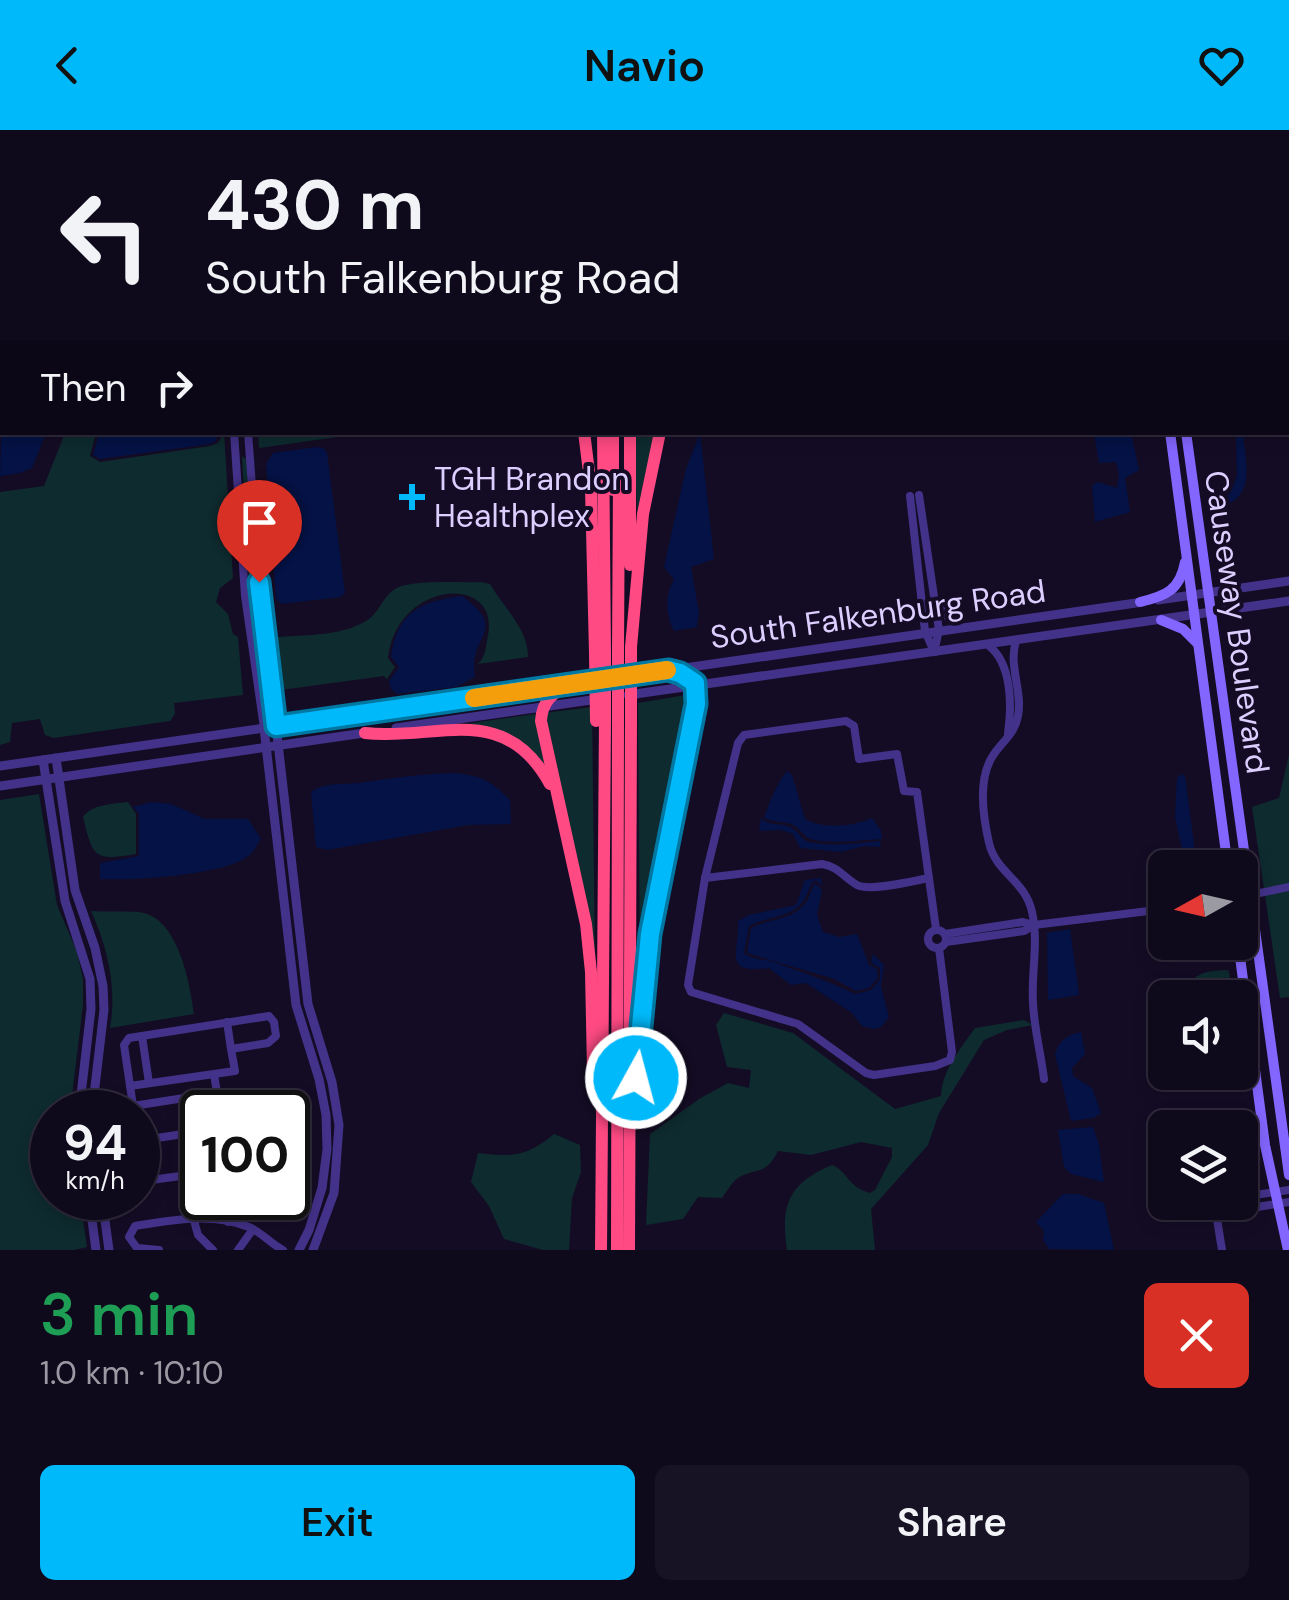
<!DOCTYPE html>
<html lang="en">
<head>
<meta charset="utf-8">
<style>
	body { margin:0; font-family:"DM Sans",sans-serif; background:#181225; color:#f1f3f6; height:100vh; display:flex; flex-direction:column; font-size:38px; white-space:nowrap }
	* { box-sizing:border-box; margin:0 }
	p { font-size:32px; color:#9b9aa3 }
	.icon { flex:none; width:55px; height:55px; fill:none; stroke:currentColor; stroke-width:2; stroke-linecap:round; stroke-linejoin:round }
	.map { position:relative; height:1120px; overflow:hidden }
	.sheet { display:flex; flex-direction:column; background:#0f091c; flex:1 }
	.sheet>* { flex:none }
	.hud { position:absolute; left:0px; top:0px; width:1290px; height:305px; box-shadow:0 5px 15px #0003,0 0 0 2px #2f2a3b; background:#0f091c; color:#f1f3f6; overflow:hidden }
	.needle { width:65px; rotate:262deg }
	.fabs { position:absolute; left:1148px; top:720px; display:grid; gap:20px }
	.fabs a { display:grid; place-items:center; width:110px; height:110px; border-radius:15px; background:#0f091c; box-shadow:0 5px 15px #0003,0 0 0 2px #2f2a3b; font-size:50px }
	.speed { position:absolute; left:30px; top:960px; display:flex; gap:20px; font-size:50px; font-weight:700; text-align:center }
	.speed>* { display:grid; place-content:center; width:130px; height:130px; border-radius:50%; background:#0f091c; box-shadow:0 5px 15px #0003,0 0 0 2px #2f2a3b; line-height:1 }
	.speed small { font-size:25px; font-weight:400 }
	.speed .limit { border:5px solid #111; border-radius:15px; background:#fff; color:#111 }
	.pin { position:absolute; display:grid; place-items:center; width:85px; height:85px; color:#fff; margin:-102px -42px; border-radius:50% 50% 50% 0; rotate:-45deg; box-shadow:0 0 10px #0007 }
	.pin .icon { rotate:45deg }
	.me { position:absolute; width:110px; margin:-55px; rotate:7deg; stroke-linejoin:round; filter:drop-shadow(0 0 8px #0008) }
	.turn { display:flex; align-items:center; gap:35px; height:210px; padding:0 40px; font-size:45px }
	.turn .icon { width:130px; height:130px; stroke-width:2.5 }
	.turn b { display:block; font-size:70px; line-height:85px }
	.then { display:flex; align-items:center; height:95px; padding:0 40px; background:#0003; gap:20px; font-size:38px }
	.round { display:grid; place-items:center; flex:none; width:105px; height:105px; border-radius:15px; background:#181225 }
	.headline { display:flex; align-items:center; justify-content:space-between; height:170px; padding:0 40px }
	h1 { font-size:60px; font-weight:600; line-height:75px; color:#1e9e55 }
	.primary-button { display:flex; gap:20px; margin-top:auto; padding:20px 40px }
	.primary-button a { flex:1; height:115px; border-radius:15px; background:#00b9fa; color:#111; font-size:40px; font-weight:600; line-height:115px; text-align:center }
	.primary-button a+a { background:#181225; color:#f1f3f6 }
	header { display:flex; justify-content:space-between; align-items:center; height:130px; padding:0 40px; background:#00b9fa; color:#111; font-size:45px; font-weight:600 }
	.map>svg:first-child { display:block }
	.green { fill:#0e2b2f }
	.water { fill:#041245 }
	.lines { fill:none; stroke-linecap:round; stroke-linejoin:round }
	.minor { stroke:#433289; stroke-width:8 }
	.tertiary { stroke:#433289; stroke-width:9 }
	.secondary { stroke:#8366ff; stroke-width:10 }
	.motorway { stroke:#ff4a84; stroke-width:12 }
	.motorway-bridge { stroke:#ff4a84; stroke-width:12 }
	.route-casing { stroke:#0078a2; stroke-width:25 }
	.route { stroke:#00b9fa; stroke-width:18 }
	.slow { stroke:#f59e0b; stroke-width:18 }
	.poi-dot { fill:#00b9fa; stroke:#140c25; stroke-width:4 }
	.labels { text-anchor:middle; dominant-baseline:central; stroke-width:8; stroke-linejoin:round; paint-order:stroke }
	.poi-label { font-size:32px; fill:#dccfff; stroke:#140c25; text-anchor:start }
	.street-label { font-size:32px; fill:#dccfff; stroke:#140c25 }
</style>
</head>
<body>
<header><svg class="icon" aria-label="back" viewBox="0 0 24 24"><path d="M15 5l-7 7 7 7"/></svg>Navio<svg class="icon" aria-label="heart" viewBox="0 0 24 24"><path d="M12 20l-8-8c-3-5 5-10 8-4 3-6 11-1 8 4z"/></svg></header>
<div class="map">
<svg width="1289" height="1120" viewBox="0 0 1289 1120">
	<rect width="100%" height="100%" fill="#140c25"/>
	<g class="green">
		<polygon points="65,303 96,303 90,326 100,332 210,316 218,313 224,303 233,448 220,458 216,472 228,484 233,504 238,507 243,565 174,573 175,584 170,591 54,608 45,605 40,589 12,593 10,612 0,615 0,362 44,356"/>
		<polygon points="258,303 258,302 366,303 259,318"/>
		<polygon points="634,303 656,303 637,382"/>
		<polygon points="242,326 248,331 258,491 249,462"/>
		<path d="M481 452 490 454C504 478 529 500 528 527L478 534C486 526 486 516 488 505 500 443 397 450 388 528L395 537 387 549 384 546 281 560 271 501 273 499 277 507C306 505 345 506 369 489 382 479 385 460 402 456 426 450 456 453 481 452Z"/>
		<polygon points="686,565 689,570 657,723 640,857 638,573"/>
		<polygon points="592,577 595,833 544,583"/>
		<polygon points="535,584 549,641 537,629 458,595"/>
		<polygon points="1289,625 1289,867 1280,868 1252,677 1279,668"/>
		<polygon points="39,664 57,775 77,822 83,849 83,875 70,982 52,982 52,1068 80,1068 87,1117 74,1120 0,1120 0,670"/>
		<path d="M128 672 136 684V724C94 731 93 728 83 687 92 674 113 674 128 672Z"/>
		<path d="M91 781C107 782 123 781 138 782 178 785 190 853 194 884L110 898C117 858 108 818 91 781Z"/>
		<path d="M1226 840 1229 841 1232 867H1178L1185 865C1192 843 1204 841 1226 840Z"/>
		<path d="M724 883 793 903 895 979 941 966C942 941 960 919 975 898L1024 890 1033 895 1007 900 984 910 939 983 928 1015 871 1079 875 1120H787C780 1075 789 1053 832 1035 849 1042 847 1057 870 1063L875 1060 892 1027V1018L861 1012 811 1025 778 1021C765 1047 756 1037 738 1048 732 1052 726 1063 722 1068L698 1067 683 1089 646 1095 650 1004 699 969 728 953 749 958 751 940 727 937 716 895Z"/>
		<path d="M554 1004 580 1015 581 1042 572 1068 569 1120H543L504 1109 489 1076 471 1052 478 1023C513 1027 526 1027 554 1004Z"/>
	</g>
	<g class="water">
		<polygon points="2,280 2,302 46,303 32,338 20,343 0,346"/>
		<polygon points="99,303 218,302 216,311 210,314 100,329 93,325"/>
		<path d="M700 303 714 429 691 437 699 483 697 497 674 501C665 484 665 465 674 449L664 437 686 339Z"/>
		<polygon points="1094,303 1131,303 1139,340 1125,348 1130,382 1095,392 1092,356 1098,352 1117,358 1119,344 1116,332 1099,333"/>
		<path d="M1236 303H1243C1246 338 1257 368 1215 379V369L1230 364 1237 346Z"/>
		<polygon points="316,317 323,318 327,323 345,463 340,467 281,474 276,468 266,334 273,323"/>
		<path d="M462 466C511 502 467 504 475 547L456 557 397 564 391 559 389 551 399 537 391 527C397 482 421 471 462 466Z"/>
		<path d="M787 641 792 645 805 689C822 699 853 697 872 688L881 701 882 709C864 710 824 715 808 708 803 705 800 699 795 696 786 690 773 693 764 688 770 671 776 655 787 641Z"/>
		<path d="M455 643C482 646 490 650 510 670L511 694 468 695 327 720 316 717 311 662C325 652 341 655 358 653 391 648 422 644 455 643Z"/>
		<polygon points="1181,644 1185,646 1197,737 1186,737 1175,687 1177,648"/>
		<path d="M152 672 171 674 205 689H248L261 709C257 715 253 723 247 727 222 745 132 751 100 749V733L139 726V683L133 677Z"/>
		<path d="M761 688C770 697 779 692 790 697 797 700 802 710 809 712 832 717 859 713 881 711L880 717 864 716 841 722 800 718 793 704 781 700 759 701Z"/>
		<path d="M821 748 822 756 817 751H813C809 758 806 768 802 773 789 788 765 787 749 796L744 823C754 831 763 828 774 832 801 842 829 851 855 864L871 860 880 849V838L871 833 873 824 884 835 881 857 889 887 881 897 874 899 862 896 852 883 806 853 791 855 769 838C721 844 740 823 738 791L749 785 796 775 805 750Z"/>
		<path d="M815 753 822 760 817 785 823 802 839 807 857 804 869 835 877 839 878 848 869 858 856 861 834 849 747 823 751 798C768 789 791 790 804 775 809 770 811 759 815 753Z"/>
		<polygon points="1070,799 1079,865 1048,870 1047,803"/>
		<path d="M1081 902 1085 924 1072 938 1073 946 1092 958 1101 983 1093 988 1071 991 1055 924C1059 910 1068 905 1081 902Z"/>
		<polygon points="1093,997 1099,1015 1104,1052 1071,1044 1064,1037 1058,1000"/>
		<polygon points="1063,1064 1078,1064 1104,1073 1114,1120 1049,1119 1043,1110 1044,1101 1036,1092"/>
	</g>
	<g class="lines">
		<g class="minor">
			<polyline points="0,51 2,51"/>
			<polyline points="234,302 245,466 264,598"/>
			<polyline points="248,302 262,492 276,596"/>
			<polyline points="919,365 939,500 934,522"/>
			<polyline points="910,366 925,501 934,522"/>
			<path d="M1016 511C1008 536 1023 561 1018 586 1015 603 1003 611 994 624 977 648 983 686 989 713 996 743 1025 750 1032 782 1039 813 1031 842 1033 873 1034 898 1041 924 1044 949"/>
			<path d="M988 515C1012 533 1012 575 1008 603"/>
			<path d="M705 748 822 734C839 737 843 747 857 755 870 762 913 751 929 748"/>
			<polyline points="1240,767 1289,757"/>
			<polyline points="936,799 917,662 904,661 897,624 859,629 854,596 846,591 744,605 738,613 705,748 688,855 691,862 798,894 866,943 874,945 935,936 950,930 952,922 939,818"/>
			<circle cx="937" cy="809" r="9"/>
			<polyline points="945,804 1023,792 1034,795"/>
			<polyline points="946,812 1024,801 1034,795 1165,779"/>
			<polyline points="227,892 231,919"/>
			<polyline points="142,906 149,953"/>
			<polyline points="130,956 214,944"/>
			<polyline points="216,963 133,976 124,915 129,908 269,886 274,892 276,906 268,913 231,919 235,941 214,944 220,982"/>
			<polyline points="288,1001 298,1000 301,1023 288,1025"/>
			<polyline points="138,1010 144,1051"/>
			<polyline points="138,1011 202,1001"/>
			<polyline points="138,1049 144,1051 202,1043"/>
			<polyline points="1240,1067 1289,1060"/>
			<polyline points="1219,1083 1289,1072"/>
			<polyline points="193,1087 198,1105 213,1120"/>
			<polyline points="228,1092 229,1068"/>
			<path d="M159 1120 137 1118 129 1107 135 1096C173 1090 211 1082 249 1097 261 1102 271 1114 283 1120"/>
			<polyline points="238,1120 253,1099"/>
			<polyline points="1222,1120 1217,1089 1225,1072"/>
		</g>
		<g class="tertiary">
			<polyline points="1158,470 1289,451"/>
			<polyline points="936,476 958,495"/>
			<polyline points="629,546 1143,472"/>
			<polyline points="628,565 1289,471"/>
			<polyline points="276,596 308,874 332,952 339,995 334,1063 313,1120"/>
			<polyline points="264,598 296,875 319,949 326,985 327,1019 322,1058 309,1100 299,1120"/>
			<polyline points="396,598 598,569"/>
			<polyline points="56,628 75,760 95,818 103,856 104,880 92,982"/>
			<polyline points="43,630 65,771 90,849 91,879 79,982"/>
			<polyline points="0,636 598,550"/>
			<polyline points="0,656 371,602"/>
			<polyline points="89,1068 96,1120"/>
			<polyline points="102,1068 109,1120"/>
		</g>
		<g class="secondary">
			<polyline points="1139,0 1140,2"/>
			<polyline points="1170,302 1228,738"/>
			<polyline points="1186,302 1289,1045"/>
			<path d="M1140 472C1166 466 1180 460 1185 432"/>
			<polyline points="1161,490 1183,499 1197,513"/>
			<polyline points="1238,812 1265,1015 1288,1120"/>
		</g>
		<g class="motorway">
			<polyline points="350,0 356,2"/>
			<polyline points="584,0 584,2"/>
			<polyline points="931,0 942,2"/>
			<polyline points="1110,0 1121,2"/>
			<polyline points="1222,0 1232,2"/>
			<polyline points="626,2 627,0"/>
			<polyline points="1288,18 1289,19"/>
			<polyline points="1288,45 1289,45"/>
			<polyline points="1288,86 1289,87"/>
			<polyline points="1288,118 1289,118"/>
			<polyline points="584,302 591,358 595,523"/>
			<polyline points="603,302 605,522"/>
			<polyline points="613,360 613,302"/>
			<polyline points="630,435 630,302"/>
			<polyline points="631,517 643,384 660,302"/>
			<polyline points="618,520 619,352"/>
			<path d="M569 554C553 563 542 571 541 591L586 794 591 842 593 939"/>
			<path d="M365 603C438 611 504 570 550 654"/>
			<path d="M637 941 650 804 697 568C698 549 685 544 668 540"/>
			<polyline points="601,1120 605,590"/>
			<polyline points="617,1120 618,594"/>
			<polyline points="629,1120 631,587"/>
		</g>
		<g class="motorway-bridge">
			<polyline points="643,2 643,0"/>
			<polyline points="595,523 596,591"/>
			<polyline points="631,587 631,517"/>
			<polyline points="605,590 605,522"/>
			<polyline points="618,594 618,520"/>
		</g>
	</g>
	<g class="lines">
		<g class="route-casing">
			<polyline id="route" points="259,452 276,596 668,540 680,543 695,553 696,574 650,804 636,948"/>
		</g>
		<use href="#route" class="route"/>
		<polyline class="slow" points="474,568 667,540"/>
	</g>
	<path class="poi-dot" d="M407 352h10v10h10v10h-10v10h-10v-10h-10v-10h10z"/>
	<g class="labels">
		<g class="poi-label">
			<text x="434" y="349">TGH Brandon<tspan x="434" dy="37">Healthplex</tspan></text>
		</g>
		<g class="street-label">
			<text transform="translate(878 484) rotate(-8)">South Falkenburg Road</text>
			<text transform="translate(1237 492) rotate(82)">Causeway Boulevard</text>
		</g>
	</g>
</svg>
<div class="fabs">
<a><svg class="needle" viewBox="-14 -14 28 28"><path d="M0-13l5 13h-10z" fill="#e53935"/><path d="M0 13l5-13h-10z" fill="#9b9aa3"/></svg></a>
<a><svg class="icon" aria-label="sound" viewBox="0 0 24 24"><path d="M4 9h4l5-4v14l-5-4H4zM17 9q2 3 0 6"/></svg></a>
<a><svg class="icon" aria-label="layers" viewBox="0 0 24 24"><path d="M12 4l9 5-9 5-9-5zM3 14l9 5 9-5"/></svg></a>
</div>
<div class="speed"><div>94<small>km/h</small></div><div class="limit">100</div></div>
<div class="pin" style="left:259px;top:452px;background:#d93025"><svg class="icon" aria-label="arrive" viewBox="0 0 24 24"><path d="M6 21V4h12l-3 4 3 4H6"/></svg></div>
<svg class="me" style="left:636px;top:948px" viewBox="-20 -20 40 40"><circle r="17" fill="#00b9fa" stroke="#fff" stroke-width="3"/><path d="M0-11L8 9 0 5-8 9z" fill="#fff"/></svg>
<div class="hud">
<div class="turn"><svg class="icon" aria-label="left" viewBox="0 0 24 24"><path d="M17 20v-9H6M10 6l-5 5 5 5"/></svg><div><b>430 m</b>South Falkenburg Road</div></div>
<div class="then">Then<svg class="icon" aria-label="right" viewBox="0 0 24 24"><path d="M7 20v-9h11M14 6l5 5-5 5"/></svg></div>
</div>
</div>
<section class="sheet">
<div class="headline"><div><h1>3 min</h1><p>1.0 km · 10:10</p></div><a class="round" style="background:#d93025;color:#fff"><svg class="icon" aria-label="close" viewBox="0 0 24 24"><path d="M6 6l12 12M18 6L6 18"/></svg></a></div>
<div class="primary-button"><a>Exit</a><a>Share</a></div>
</section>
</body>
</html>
